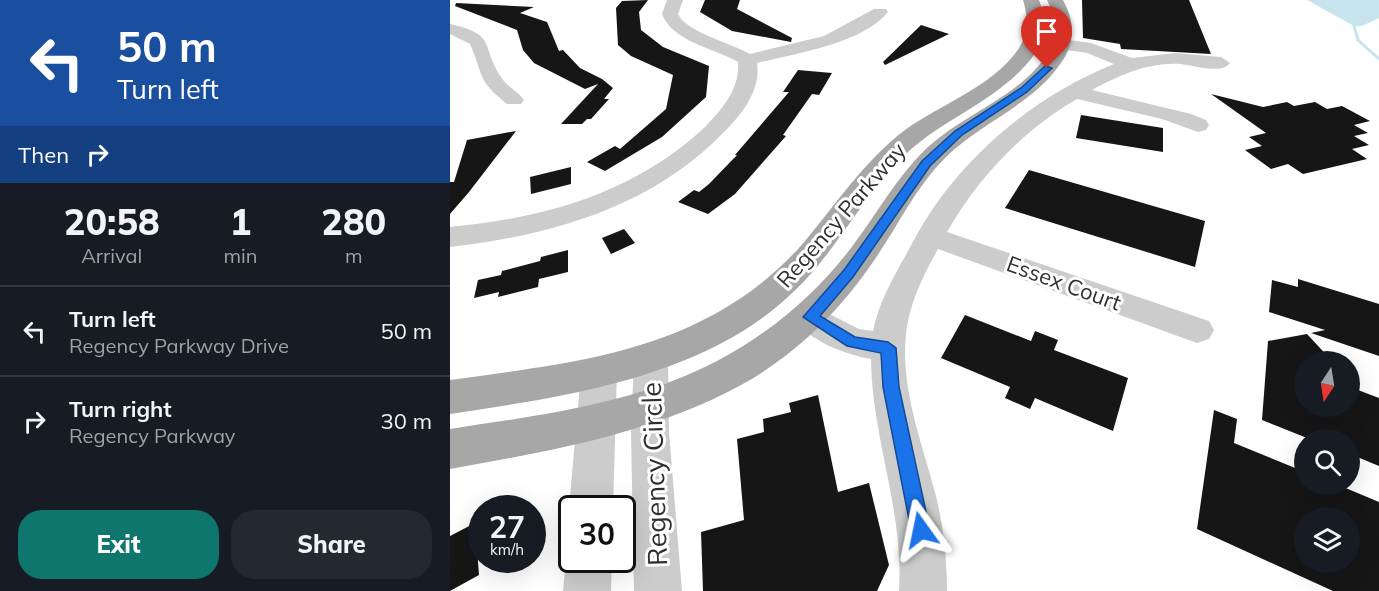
<!DOCTYPE html>
<html lang="en">
<head>
<meta charset="utf-8">
<style>
	body { margin:0; font-family:Mulish,sans-serif; background:#242831; color:#f1f3f6; height:100vh; display:flex; flex-direction:column; font-size:22px; white-space:nowrap }
	* { box-sizing:border-box; margin:0 }
	p { font-size:20px; color:#9ea1a6 }
	.icon { flex:none; width:33px; height:33px; fill:none; stroke:currentColor; stroke-width:2; stroke-linecap:round; stroke-linejoin:round }
	.map { position:relative; flex:1; overflow:hidden }
	.drawer { display:flex; flex-direction:column; background:#171b24; width:450px }
	.drawer>* { flex:none }
	.guide { background:#1a4fa0; color:#fff; overflow:hidden }
	.needle { width:39px; rotate:192deg }
	.buttons { position:absolute; left:844px; top:351px; display:grid; gap:12px }
	.buttons a { display:grid; place-items:center; width:66px; height:66px; border-radius:50%; background:#171b24; box-shadow:0 6px 24px #0002; font-size:30px }
	.speed { position:absolute; left:18px; top:495px; display:flex; gap:12px; font-size:30px; font-weight:700; text-align:center }
	.speed>* { display:grid; place-content:center; width:78px; height:78px; border-radius:50%; background:#171b24; box-shadow:0 6px 24px #0002; line-height:1 }
	.speed small { font-size:15px; font-weight:400 }
	.speed .limit { border:3px solid #111; border-radius:9px; background:#fff; color:#111 }
	.pin { position:absolute; display:grid; place-items:center; width:51px; height:51px; color:#fff; margin:-62px -26px; border-radius:50% 50% 50% 0; rotate:-45deg; box-shadow:0 0 6px #0007 }
	.pin .icon { rotate:45deg }
	.me { position:absolute; width:66px; margin:-33px; rotate:348deg; stroke-linejoin:round; filter:drop-shadow(0 0 4px #0008) }
	.turn { display:flex; align-items:center; gap:21px; height:126px; padding:0 18px; font-size:27px }
	.turn .icon { width:78px; height:78px; stroke-width:2.5 }
	.turn b { display:block; font-size:42px; line-height:51px }
	.then { display:flex; align-items:center; height:57px; padding:0 18px; background:#0003; gap:12px; font-size:22px }
	.eta { display:flex; justify-content:space-evenly; align-items:center; height:102px; text-align:center }
	.eta b { font-size:36px; font-weight:800; line-height:42px }
	.primary-button { display:flex; gap:12px; margin-top:auto; padding:12px 18px }
	.primary-button a { flex:1; height:69px; border-radius:24px; background:#0f766e; color:#fff; font-size:24px; font-weight:800; line-height:69px; text-align:center }
	.primary-button a+a { background:#242831; color:#f1f3f6 }
	ul { padding:0; list-style:none }
	li { display:flex; align-items:center; gap:18px; height:90px; padding:0 18px; border-top:2px solid #363941 }
	li div { flex:1 }
	li b { display:block; font-size:22px }
	li em { font-style:normal }
	main { display:flex; flex:1; min-height:0 }
	.map>svg:first-child { display:block }
	.water { fill:#c7e3ed }
	.lines { fill:none; stroke-linecap:round; stroke-linejoin:round }
	.stream { stroke:#c7e3ed; stroke-width:3 }
	.building { fill:#161616; fill-rule:evenodd }
	.minor { fill:#ccc; fill-rule:evenodd }
	.major { fill:#a7a7a7; fill-rule:evenodd }
	.route { fill:#1a73e8; stroke:#114b97; stroke-width:1.5 }
	.labels { text-anchor:middle; dominant-baseline:central; stroke-width:6; stroke-linejoin:round; paint-order:stroke }
	.street-label { font-size:22px; fill:#2f2f2f; stroke:#fff }
	.near-street-label { font-size:27px; fill:#2f2f2f; stroke:#fff }
</style>
</head>
<body>
<main>
<section class="drawer">
<div class="guide">
<div class="turn"><svg class="icon" aria-label="left" viewBox="0 0 24 24"><path d="M17 20v-9H6M10 6l-5 5 5 5"/></svg><div><b>50 m</b>Turn left</div></div>
<div class="then">Then<svg class="icon" aria-label="right" viewBox="0 0 24 24"><path d="M7 20v-9h11M14 6l5 5-5 5"/></svg></div>
</div>
<div class="eta">
<div><b>20:58</b><p>Arrival</p></div>
<div><b>1</b><p>min</p></div>
<div><b>280</b><p>m</p></div>
</div>
<ul>
<li><svg class="icon" aria-label="left" viewBox="0 0 24 24"><path d="M17 20v-9H6M10 6l-5 5 5 5"/></svg><div><b>Turn left</b><p>Regency Parkway Drive</p></div><em>50 m</em></li>
<li><svg class="icon" aria-label="right" viewBox="0 0 24 24"><path d="M7 20v-9h11M14 6l5 5-5 5"/></svg><div><b>Turn right</b><p>Regency Parkway</p></div><em>30 m</em></li>
</ul>
<div class="primary-button"><a>Exit</a><a>Share</a></div>
</section>
<div class="map">
<svg width="929" height="591" viewBox="0 0 929 591">
	<rect width="100%" height="100%" fill="#fff"/>
	<polygon class="water" points="857,0 929,0 929,18 912,26 904,26"/>
	<g class="lines">
		<polyline class="stream" points="904,26 908,40 929,59"/>
	</g>
	<g class="building">
		<polygon points="198,0 189,12 191,30 213,47 259,66 256,97 212,137 155,171 137,162 165,146 170,149 216,109 223,75 181,56 168,45 166,8 172,1"/>
		<polygon points="255,0 290,0 287,9 342,38 341,42 282,31 250,12"/>
		<polygon points="632,0 739,0 761,54 671,49 670,44 633,38"/>
		<polygon points="6,3 84,7 70,13 97,22 109,51 113,50 130,68 152,79 163,88 154,99 159,99 141,119 137,119 132,124 111,124 148,84 135,89 84,63 73,50 67,30 5,6"/>
		<polygon points="471,25 499,34 435,65 433,62"/>
		<polygon points="348,70 382,73 369,95 362,94 333,135 336,136 285,194 258,214 228,202 244,190 249,192 259,184 287,155 285,155 339,92 333,92"/>
		<polygon points="761,94 813,107 837,102 844,106 865,102 877,109 892,106 920,121 904,125 918,133 904,136 919,145 902,149 917,159 853,174 838,164 821,169 795,150 812,146 799,137 816,133"/>
		<polygon points="631,115 713,128 713,152 626,138"/>
		<polygon points="66,131 19,192 0,214 0,182 4,182 17,140"/>
		<polygon points="121,167 121,184 81,194 80,177"/>
		<polygon points="579,170 755,221 745,267 555,208"/>
		<polygon points="174,229 185,243 161,254 152,238"/>
		<polygon points="118,250 118,272 89,279 88,287 48,297 49,292 24,298 28,280 51,275 52,271 90,261 91,257"/>
		<polygon points="848,279 929,304 929,356 861,333 875,330 819,312 822,280 848,287"/>
		<polygon points="515,315 581,341 585,331 608,340 604,350 678,378 663,431 585,398 580,409 555,398 560,387 491,358"/>
		<polygon points="857,334 883,362 855,362 855,406 900,406 900,387 929,398 929,466 900,454 900,440 862,440 812,420 818,341"/>
		<polygon points="368,395 388,492 419,483 439,565 427,591 253,591 251,532 294,520 287,439 314,432 313,419 341,412 339,403"/>
		<path d="M764 410 787 419 784 443 855 472V484H886L929 502V591H883L747 529ZM855 518H900V562H855Z"/>
		<polygon points="25,523 29,575 0,591 0,536"/>
	</g>
	<g class="lines">
		<g class="minor">
			<path d="M217 0H233L228 14C236 32 281 43 300 54L374 36 424 9H436L438 12C414 43 344 54 307 63 311 89 293 113 275 131 202 207 103 235 0 247V227C95 218 185 193 256 126 273 108 290 89 288 62 264 48 223 42 212 14Z"/>
			<path d="M0 24C48 35 30 45 51 77 57 87 68 91 74 100L71 104H57C26 79 34 76 20 44L0 34Z"/>
			<path d="M582 35 641 43 682 58 725 53 771 57 780 63C772 75 743 65 731 64 698 62 670 75 642 90L741 114 756 120 759 125 756 130 748 132 712 119 627 99C573 130 528 178 497 232L759 321 764 330 759 339 747 343 488 249C473 276 459 304 456 334 450 391 474 447 487 500 494 531 497 560 497 591H449C454 510 422 439 421 359 396 355 356 340 344 317L348 308 360 304 409 329 423 331C430 297 448 270 464 240 506 161 582 97 664 64L637 53 576 44 573 40 576 36Z"/>
			<polygon points="201,343 213,348 218,358 219,432 232,591 184,591 181,432 184,358 189,348"/>
			<polygon points="149,358 162,362 167,373 163,508 122,508 122,513 119,508 131,373 136,362"/>
			<polygon points="122,547 122,560 162,560 161,591 113,591 116,560"/>
		</g>
		<g class="major">
			<path d="M573 0H589C597 21 595 41 581 59 548 100 496 117 458 152 425 182 402 223 374 258 346 294 311 323 270 344 186 387 92 400 0 414V380C83 368 171 360 247 323 289 303 325 276 355 241 387 203 415 160 455 130 491 104 544 86 569 48 579 33 578 16 573 0Z"/>
			<path d="M597 0H613C624 20 626 40 613 60 584 105 532 121 495 158 465 188 447 228 423 262 389 312 344 356 291 385 201 434 100 451 0 469V429C90 415 185 404 267 361 320 333 365 295 401 248 427 214 447 176 478 147 515 113 567 98 596 56 608 38 606 18 597 0Z"/>
		</g>
	</g>
	<polygon class="route" points="595,66 602,68 577,92 512,135 480,166 403,277 370,316 405,337 438,342 446,348 449,387 480,530 478,537 471,540 464,537 461,530 433,387 431,353 397,346 353,317 394,270 472,161 505,131 571,88"/>
	<g class="labels">
		<g class="street-label">
			<text transform="translate(391 215) rotate(-49)">Regency Parkway</text>
			<text transform="translate(614 283) rotate(20)">Essex Court</text>
		</g>
		<g class="near-street-label">
			<text transform="translate(204 474) rotate(-92)">Regency Circle</text>
		</g>
	</g>
</svg>
<div class="buttons">
<a><svg class="needle" viewBox="-14 -14 28 28"><path d="M0-13l5 13h-10z" fill="#e53935"/><path d="M0 13l5-13h-10z" fill="#9ea1a6"/></svg></a>
<a><svg class="icon" aria-label="search" viewBox="0 0 24 24"><circle cx="10" cy="10" r="6"/><path d="M15 15l6 6"/></svg></a>
<a><svg class="icon" aria-label="layers" viewBox="0 0 24 24"><path d="M12 4l9 5-9 5-9-5zM3 14l9 5 9-5"/></svg></a>
</div>
<div class="speed"><div>27<small>km/h</small></div><div class="limit">30</div></div>
<div class="pin" style="left:597px;top:68px;background:#d93025"><svg class="icon" aria-label="arrive" viewBox="0 0 24 24"><path d="M6 21V4h12l-3 4 3 4H6"/></svg></div>
<svg class="me" style="left:471px;top:530px" viewBox="-20 -20 40 40"><path d="M0-17L14 15 0 8-14 15z" fill="#1a73e8" stroke="#fff" stroke-width="4"/></svg>
</div>
</main>
</body>
</html>
